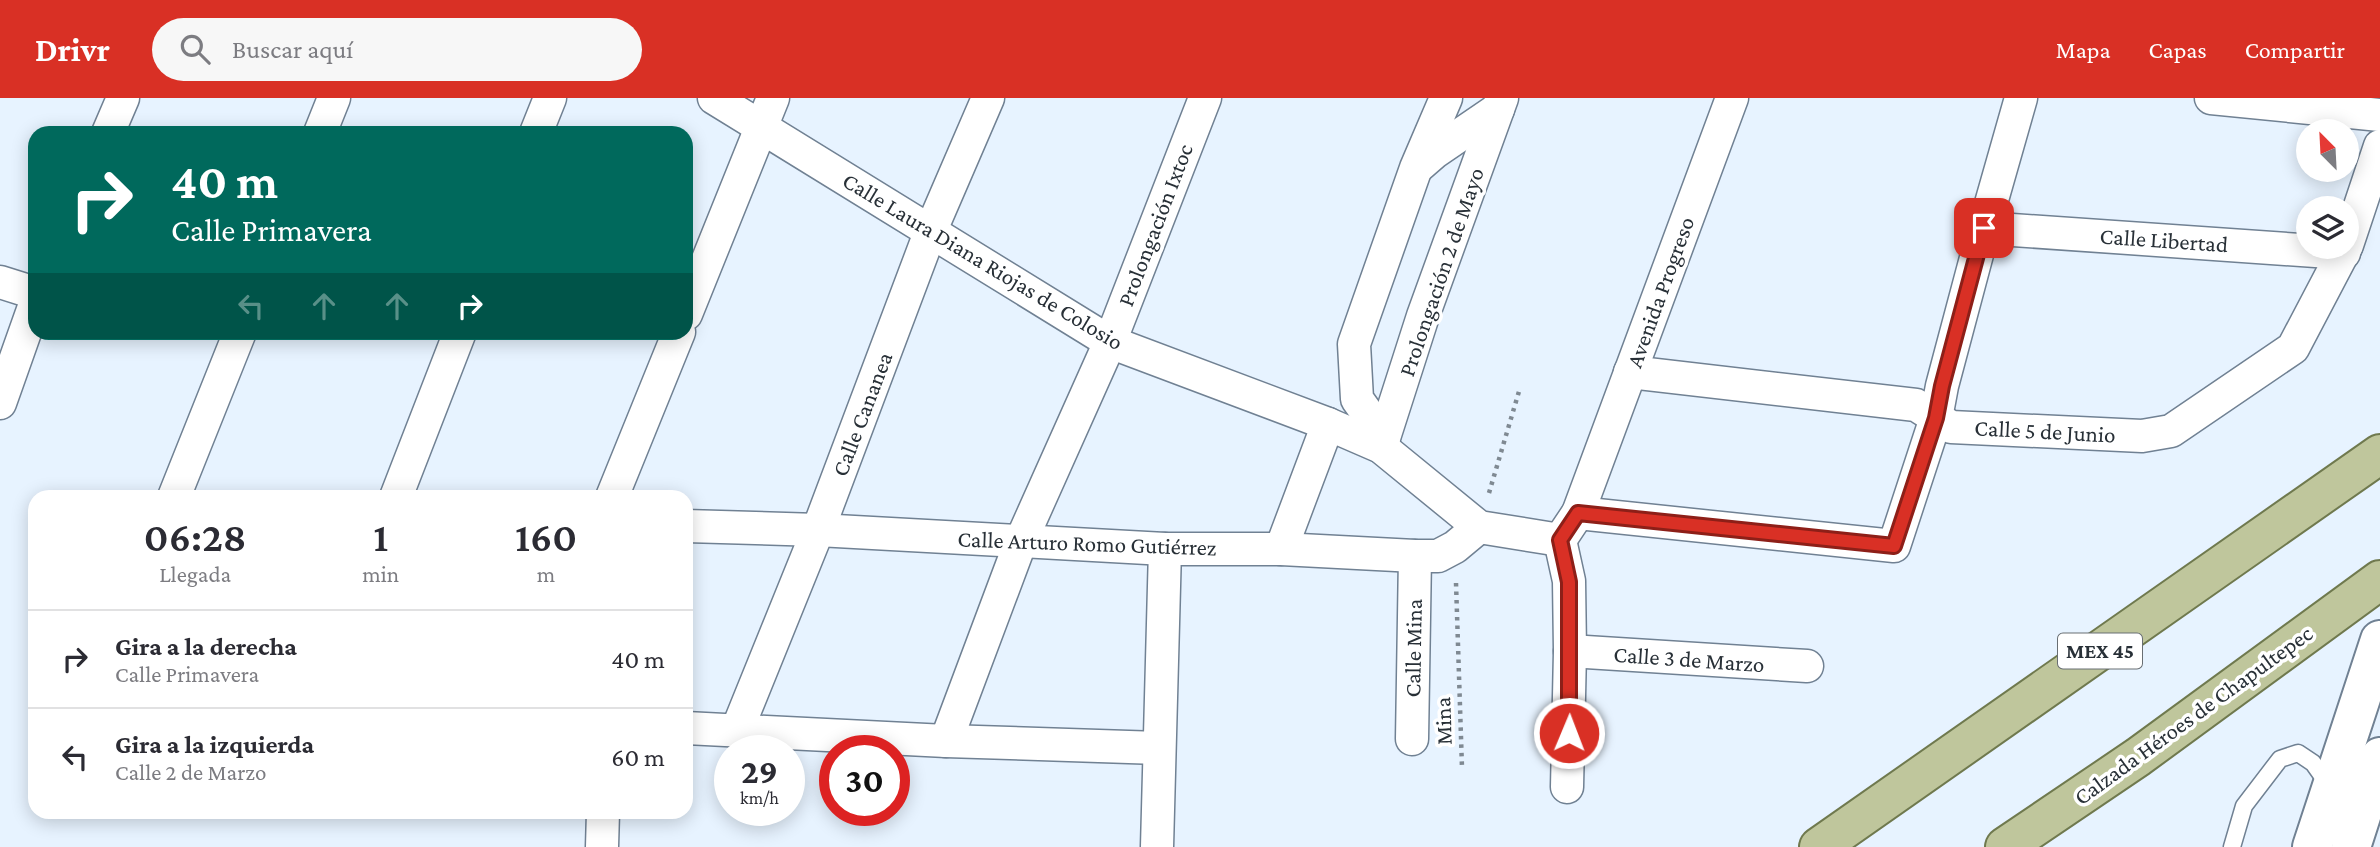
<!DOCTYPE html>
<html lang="es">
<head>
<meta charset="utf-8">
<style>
	body { margin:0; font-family:"Crimson Pro",serif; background:#f7f7f7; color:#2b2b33; height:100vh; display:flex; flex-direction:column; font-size:26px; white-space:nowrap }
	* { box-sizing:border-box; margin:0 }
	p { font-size:23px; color:#7c7c81 }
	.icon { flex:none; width:38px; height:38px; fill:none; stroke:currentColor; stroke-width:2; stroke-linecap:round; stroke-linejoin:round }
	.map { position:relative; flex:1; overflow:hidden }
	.drawer { position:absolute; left:28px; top:392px; width:665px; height:329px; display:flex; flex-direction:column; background:#fff; border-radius:21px; box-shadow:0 4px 18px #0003 }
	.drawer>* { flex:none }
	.top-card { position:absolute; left:28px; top:28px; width:665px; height:214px; border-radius:21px; box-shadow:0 4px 18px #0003; background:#00695c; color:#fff; overflow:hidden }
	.needle { width:46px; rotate:336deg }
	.fabs { position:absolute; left:2296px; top:21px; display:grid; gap:14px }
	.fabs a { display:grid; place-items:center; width:63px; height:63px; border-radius:50%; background:#fff; box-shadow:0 4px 18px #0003; font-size:35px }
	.speed { position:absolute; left:714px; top:637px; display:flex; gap:14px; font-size:35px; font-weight:700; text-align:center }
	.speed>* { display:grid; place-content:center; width:91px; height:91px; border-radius:50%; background:#fff; box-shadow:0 4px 18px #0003; line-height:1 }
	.speed small { font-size:18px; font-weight:400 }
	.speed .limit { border:10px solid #d22; background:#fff; color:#111 }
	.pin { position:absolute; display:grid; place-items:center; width:60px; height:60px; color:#fff; margin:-30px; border-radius:14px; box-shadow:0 4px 10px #0006 }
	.me { position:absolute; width:77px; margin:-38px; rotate:1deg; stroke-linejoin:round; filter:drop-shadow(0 0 5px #0008) }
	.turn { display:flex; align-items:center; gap:24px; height:147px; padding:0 28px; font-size:32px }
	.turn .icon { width:91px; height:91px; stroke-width:2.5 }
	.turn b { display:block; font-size:49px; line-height:60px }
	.lanes { display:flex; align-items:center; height:66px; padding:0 28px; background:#0003; justify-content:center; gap:35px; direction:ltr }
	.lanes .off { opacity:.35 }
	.eta { display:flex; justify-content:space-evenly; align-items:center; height:119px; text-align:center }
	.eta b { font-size:42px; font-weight:600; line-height:49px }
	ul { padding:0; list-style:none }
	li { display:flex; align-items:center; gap:21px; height:98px; padding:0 28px; border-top:2px solid #e1e1e2 }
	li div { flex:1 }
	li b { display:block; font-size:26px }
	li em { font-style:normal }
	header { display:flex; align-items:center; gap:42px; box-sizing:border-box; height:98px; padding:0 35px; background:#d93025; color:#fff }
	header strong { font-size:33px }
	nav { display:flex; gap:38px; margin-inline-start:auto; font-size:24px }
	.search { width:490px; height:63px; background:#f7f7f7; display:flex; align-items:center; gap:18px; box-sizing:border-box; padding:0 24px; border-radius:38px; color:#7c7c81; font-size:26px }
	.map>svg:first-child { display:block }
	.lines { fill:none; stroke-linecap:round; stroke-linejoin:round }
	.lane-casing { stroke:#708193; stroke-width:19 }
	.street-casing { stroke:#708193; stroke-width:35 }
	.secondary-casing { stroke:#708193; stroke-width:42 }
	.primary-casing { stroke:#6f794e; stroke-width:42 }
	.path { stroke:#7f8992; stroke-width:4.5; stroke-dasharray:3.5 5; stroke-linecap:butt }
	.lane { stroke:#fff; stroke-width:16 }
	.street { stroke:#fff; stroke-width:32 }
	.secondary { stroke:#fff; stroke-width:38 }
	.primary { stroke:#bfc69c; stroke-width:38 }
	.route-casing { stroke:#8d1f18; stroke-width:18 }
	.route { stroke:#d93025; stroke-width:12 }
	.labels { text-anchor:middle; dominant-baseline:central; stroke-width:7; stroke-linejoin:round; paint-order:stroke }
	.shield { fill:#fff; stroke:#686e73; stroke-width:2 }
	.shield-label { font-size:21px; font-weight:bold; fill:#283037 }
	.street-label { font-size:23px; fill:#283037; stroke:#fff }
</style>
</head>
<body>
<header>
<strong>Drivr</strong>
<div class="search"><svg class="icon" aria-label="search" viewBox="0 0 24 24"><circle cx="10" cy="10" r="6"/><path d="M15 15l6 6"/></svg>Buscar aquí</div>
<nav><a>Mapa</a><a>Capas</a><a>Compartir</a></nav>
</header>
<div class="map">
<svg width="2380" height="749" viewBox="0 0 2380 749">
	<rect width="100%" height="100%" fill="#e7f3ff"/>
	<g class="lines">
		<g class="lane-casing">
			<polyline id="lane" points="2232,749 2244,708 2280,661 2298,655 2313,665 2330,689"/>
		</g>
		<g class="street-casing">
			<g id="street">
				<polyline points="714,0 1110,244 1328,326 1381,349 1479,429 1560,442 1578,415 1732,0"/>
				<polyline points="2211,0 2380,17"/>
				<polyline points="108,35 123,0"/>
				<polyline points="320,35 334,0"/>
				<polyline points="536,35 550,0"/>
				<polyline points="1420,67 1435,54 1498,11"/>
				<polyline points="1984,130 2344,155"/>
				<polyline points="2347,147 2380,48"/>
				<polyline points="0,184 35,195"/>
				<polyline points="686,216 773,0"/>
				<polyline points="1630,274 1916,307 1951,329 2142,338 2171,333 2293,250 2346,149"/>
				<polyline points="0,305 35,206"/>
				<polyline points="1384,339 1357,301 1354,246 1416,70 1446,0"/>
				<polyline points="1381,349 1423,218 1502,0"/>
				<polyline points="174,399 240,234"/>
				<polyline points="396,399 460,234"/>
				<polyline points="612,399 679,234"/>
				<polyline points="1578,415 1894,448 1936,320 1942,288 1984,130 2021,0"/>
				<polyline points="686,428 818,432 1165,451 1281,451 1415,458 1438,458 1455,449 1479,429"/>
				<polyline points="1560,442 1569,483 1570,553 1567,689"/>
				<polyline points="1281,451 1328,326"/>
				<polyline points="1570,553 1807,568"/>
				<polyline points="686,630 946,643 1159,650"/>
				<polyline points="737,632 818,432 931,132 988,0"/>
				<polyline points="1412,641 1415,458"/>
				<polyline points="946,643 1021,443 1110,244 1205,0"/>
				<polyline points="602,749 603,714"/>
				<polyline points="1157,749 1165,451"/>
			</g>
		</g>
		<g class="secondary-casing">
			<g id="secondary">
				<polyline points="2312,749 2380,542"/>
				<polyline points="2351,749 2380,659"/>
			</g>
		</g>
		<g class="primary-casing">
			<g id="primary">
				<polyline points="1819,749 2380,356"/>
				<polyline points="2005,749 2138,659 2380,482"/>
			</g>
		</g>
		<g class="path">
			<polyline points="1489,395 1520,290"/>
			<polyline points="1456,485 1462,670"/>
		</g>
		<use href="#lane" class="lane"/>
		<use href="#street" class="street"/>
		<use href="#secondary" class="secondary"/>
		<use href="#primary" class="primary"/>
	</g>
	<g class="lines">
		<g class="route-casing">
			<polyline id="route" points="1569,635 1569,484 1560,442 1578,415 1894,448 1936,320 1942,288 1984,130"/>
		</g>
		<use href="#route" class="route"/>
	</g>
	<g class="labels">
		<rect class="shield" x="2058" y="535.5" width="84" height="35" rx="5"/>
		<g class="shield-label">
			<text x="2100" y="553">MEX 45</text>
		</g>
		<g class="street-label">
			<text transform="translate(1155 127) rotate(-69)">Prolongación Ixtoc</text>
			<text transform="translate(2164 142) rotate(4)">Calle Libertad</text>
			<text transform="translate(983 163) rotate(31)">Calle Laura Diana Riojas de Colosio</text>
			<text transform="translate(1441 174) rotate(-71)">Prolongación 2 de Mayo</text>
			<text transform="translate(1660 194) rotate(-70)">Avenida Progreso</text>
			<text transform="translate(862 316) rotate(-69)">Calle Cananea</text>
			<text transform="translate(2045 333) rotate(3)">Calle 5 de Junio</text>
			<text transform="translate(1087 445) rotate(2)">Calle Arturo Romo Gutiérrez</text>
			<text transform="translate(1413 550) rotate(-89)">Calle Mina</text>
			<text transform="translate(1689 561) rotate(4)">Calle 3 de Marzo</text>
			<text transform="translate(2193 617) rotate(-36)">Calzada Héroes de Chapultepec</text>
			<text transform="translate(1443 623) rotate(-92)">Mina</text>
		</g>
	</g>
</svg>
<div class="fabs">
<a><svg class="needle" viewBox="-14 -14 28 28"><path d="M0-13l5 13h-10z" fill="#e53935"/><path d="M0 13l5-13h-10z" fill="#7c7c81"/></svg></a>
<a><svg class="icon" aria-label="layers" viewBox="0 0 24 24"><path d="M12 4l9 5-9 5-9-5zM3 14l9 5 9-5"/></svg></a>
</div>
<div class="speed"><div>29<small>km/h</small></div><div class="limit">30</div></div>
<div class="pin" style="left:1984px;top:130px;background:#d93025"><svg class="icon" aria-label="arrive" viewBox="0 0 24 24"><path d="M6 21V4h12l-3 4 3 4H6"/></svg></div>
<svg class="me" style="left:1569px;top:635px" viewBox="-20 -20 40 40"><circle r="17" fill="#d93025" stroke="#fff" stroke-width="3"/><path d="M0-11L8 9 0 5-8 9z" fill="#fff"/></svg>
<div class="top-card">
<div class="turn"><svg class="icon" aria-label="right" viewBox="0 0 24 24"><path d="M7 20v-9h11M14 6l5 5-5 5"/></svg><div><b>40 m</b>Calle Primavera</div></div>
<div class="lanes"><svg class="icon off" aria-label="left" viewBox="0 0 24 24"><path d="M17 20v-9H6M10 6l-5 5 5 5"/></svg><svg class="icon off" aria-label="ahead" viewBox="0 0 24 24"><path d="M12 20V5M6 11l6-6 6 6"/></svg><svg class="icon off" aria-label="ahead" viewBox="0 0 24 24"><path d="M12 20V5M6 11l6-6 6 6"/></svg><svg class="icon" aria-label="right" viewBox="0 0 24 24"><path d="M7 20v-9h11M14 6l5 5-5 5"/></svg></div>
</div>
<section class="drawer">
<div class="eta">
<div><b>06:28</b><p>Llegada</p></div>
<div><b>1</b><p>min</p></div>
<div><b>160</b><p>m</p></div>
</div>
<ul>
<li><svg class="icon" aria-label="right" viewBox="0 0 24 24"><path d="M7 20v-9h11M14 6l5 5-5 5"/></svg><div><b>Gira a la derecha</b><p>Calle Primavera</p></div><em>40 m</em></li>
<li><svg class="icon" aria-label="left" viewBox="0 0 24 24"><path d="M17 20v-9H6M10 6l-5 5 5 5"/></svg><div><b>Gira a la izquierda</b><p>Calle 2 de Marzo</p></div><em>60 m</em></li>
</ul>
</section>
</div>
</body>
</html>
